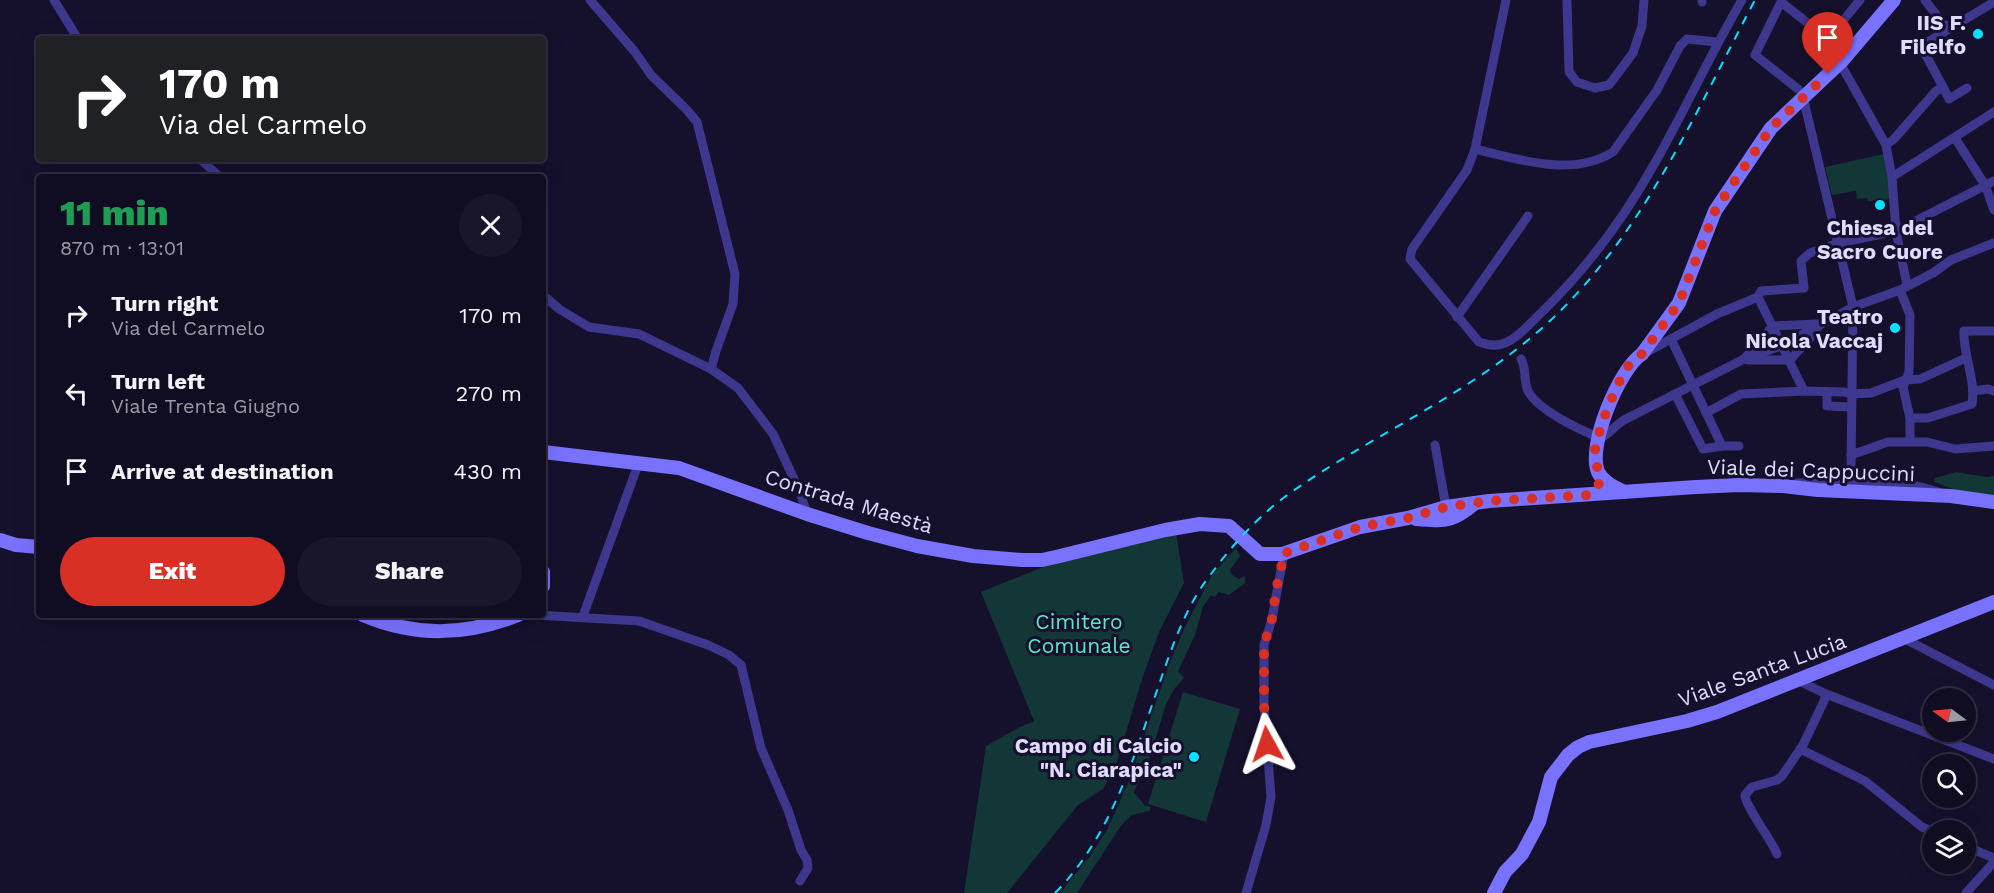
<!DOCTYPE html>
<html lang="en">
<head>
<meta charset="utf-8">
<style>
	body { margin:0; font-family:"Work Sans",sans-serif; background:#19152a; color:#f1f3f6; height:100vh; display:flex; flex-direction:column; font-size:22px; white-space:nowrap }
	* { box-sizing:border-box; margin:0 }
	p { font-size:20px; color:#9c9ba5 }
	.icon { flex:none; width:33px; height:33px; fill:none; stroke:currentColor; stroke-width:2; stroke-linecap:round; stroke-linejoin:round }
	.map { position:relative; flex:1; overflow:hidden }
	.side { position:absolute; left:36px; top:174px; width:510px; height:444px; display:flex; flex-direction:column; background:#100c21; border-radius:6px; box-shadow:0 6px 24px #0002,0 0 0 2px #302c3f }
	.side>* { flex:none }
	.guide { position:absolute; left:36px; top:36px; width:510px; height:126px; border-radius:6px; box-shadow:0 6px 24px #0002,0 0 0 2px #302c3f; background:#202124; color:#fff; overflow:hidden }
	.needle { width:39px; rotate:285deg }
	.fabs { position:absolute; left:1922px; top:688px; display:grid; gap:12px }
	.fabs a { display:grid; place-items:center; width:54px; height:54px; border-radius:50%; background:#100c21; box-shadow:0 6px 24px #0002,0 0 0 2px #302c3f; font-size:30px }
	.pin { position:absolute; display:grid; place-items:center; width:51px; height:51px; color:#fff; margin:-62px -26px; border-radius:50% 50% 50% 0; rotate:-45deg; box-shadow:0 0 6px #0007 }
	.pin .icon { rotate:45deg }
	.me { position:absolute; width:66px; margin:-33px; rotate:355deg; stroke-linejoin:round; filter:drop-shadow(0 0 4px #0008) }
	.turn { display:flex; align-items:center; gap:21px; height:126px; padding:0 24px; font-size:27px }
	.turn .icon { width:78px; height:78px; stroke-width:2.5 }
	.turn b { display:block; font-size:42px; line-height:51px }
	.round { display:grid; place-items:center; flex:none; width:63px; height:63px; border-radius:32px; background:#19152a }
	.summary { display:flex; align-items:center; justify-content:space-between; height:102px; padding:0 24px }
	h1 { font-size:36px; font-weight:800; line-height:45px; color:#1e9e55 }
	.button { display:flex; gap:12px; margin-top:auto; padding:12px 24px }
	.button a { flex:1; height:69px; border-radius:36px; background:#d93025; color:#fff; font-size:24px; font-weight:800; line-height:69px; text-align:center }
	.button a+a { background:#19152a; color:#f1f3f6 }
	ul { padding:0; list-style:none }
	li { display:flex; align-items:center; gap:18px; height:78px; padding:0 24px }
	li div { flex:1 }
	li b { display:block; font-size:22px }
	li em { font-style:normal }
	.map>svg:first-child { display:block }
	.green { fill:#123736 }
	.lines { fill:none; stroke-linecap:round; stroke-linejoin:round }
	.street { stroke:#3d388e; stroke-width:9 }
	.secondary { stroke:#7872ff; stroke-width:14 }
	.rail { stroke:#07e1ff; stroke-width:2; stroke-dasharray:9 8; stroke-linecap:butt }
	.route { stroke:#d93025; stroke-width:10; stroke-dasharray:0 18 }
	.poi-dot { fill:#07e1ff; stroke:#15102c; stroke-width:2 }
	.labels { text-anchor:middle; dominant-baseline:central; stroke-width:6; stroke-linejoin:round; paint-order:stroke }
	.poi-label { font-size:21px; font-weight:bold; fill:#e0dbff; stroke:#15102c; text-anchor:end }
	.street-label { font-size:21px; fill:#e0dbff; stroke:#15102c }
	.park-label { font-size:21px; fill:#5ee8c8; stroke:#15102c }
</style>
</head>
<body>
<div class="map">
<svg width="1994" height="893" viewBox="0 0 1994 893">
	<rect width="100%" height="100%" fill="#15102c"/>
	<g class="green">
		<polygon points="1884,154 1891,199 1868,201 1867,198 1857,199 1856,191 1832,195 1825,167"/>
		<path d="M1956 472 1987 477 1994 476V495C1973 495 1954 490 1934 482L1935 478Z"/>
		<polygon points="1176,533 1184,583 1159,632 1141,682 1117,762 1103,789 1078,805 1007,893 964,893 986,746 1020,727 1034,721 981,592 1063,559"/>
		<polygon points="1236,548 1240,556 1230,570 1231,574 1239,579 1245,576 1245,583 1229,595 1219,592 1215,597 1211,595 1203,607 1195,635 1178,671 1184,678 1175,688 1166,704 1151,754 1134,792 1145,806 1151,807 1149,811 1132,815 1122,824 1077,893 1060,893 1090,856 1107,830 1128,783 1170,662 1185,627 1212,575"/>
		<polygon points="1183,692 1240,709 1206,822 1148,804"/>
	</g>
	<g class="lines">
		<g class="street">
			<polyline points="54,0 78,39"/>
			<polyline points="590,0 635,52 651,75 687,110 697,122 735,274 733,304 716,351 711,369"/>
			<path d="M1506 0 1475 149 1467 170 1412 249 1410 259 1479 342C1486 344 1494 347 1502 344 1518 339 1532 321 1544 310 1588 267 1626 215 1656 161 1686 108 1711 53 1742 0"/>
			<polyline points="1567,0 1569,72 1577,82 1595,88 1609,85 1633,53 1642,26 1644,0"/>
			<polyline points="1925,0 1944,25 1953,26"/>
			<polyline points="1702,2 1702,0"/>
			<polyline points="1840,63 1886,145 1892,177 1896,231 1907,285"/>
			<polyline points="1943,87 1949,99 1967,88"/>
			<polyline points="1798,89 1755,55 1781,2 1828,39 1860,0"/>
			<polyline points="1803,97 1853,307 1851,468"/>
			<polyline points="1955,138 1985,185 1994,210"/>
			<polyline points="1886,145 1894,139 1936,91 1943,87 1921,46 1994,2"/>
			<path d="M1475 149C1518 159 1571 178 1613 152L1657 90 1680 46 1687 39 1717 42"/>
			<polyline points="200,159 220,177"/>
			<polyline points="1892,177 1994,112"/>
			<polyline points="1900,290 1910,315 1909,372 1903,387 1910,418 1910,440"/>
			<polyline points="543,295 559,309 589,327 639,334 711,369 738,388 773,434 800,492 807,514"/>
			<polyline points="1758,297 1804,391"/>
			<polyline points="1457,317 1528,216"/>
			<polyline points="1671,339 1722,446"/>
			<polyline points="1645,353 1717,314 1758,297 1761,291 1804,288 1801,261 1810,253 1839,243 1896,231 1994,181"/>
			<path d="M1521 359C1527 368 1523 381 1528 391 1538 410 1578 429 1598 437"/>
			<polyline points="1744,359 1773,326 1818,324"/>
			<polyline points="1748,360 1790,360 1817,330"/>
			<polyline points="1973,391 1988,389 1994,391"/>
			<polyline points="1827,392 1827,406 1851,407"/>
			<polyline points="1675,394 1703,449 1722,446 1739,446"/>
			<polyline points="1706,413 1741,394 1804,391 1844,392 1851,394 1871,393 1905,380 1920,379 1966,358"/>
			<path d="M1910 418H1928L1972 404C1976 380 1963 355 1964 331H1994"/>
			<path d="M1597 440C1608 436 1614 426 1624 420L1742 360 1783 345 1853 307 1900 290 1933 273 1951 260 1994 243"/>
			<polyline points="1435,445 1446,507"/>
			<polyline points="1851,455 1888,442 1927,442 1955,449 1994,446"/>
			<path d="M1797 483C1842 480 1895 477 1938 492"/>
			<polyline points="536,615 639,621 708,645 729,655 741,665 761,748 788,810 801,850 807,860 808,868 800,881"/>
			<polyline points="583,616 639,462"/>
			<polyline points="1903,638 1994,685"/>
			<polyline points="1826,694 1994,759"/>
			<polyline points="1800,749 1865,781 1922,827 1932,831"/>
			<polyline points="1965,846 1994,858"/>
			<path d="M1777 854C1771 839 1745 806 1745 795L1752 787 1777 780 1782 776 1803 745 1824 701 1826 694 1797 680"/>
			<polyline points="1246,893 1266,825 1271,797 1264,705 1264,645 1272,619 1283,559 1282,554"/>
			<polyline points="1966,893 1994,862"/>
		</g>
		<g class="secondary">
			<polyline points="543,452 679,468 807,514 868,533 917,546 973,556 1022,560 1042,560 1060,556 1165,530 1200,524 1229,526 1260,554 1282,554 1360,527 1408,518 1446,507 1489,501 1696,487 1739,485 1783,486 1818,490 1951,496 1994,502"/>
			<path d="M1624 492C1614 487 1603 482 1598 472 1587 446 1619 369 1642 354L1679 303 1715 211 1771 128 1842 61 1894 0"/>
			<path d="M1416 519C1446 521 1451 523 1475 503"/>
			<polyline points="0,540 16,545 39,547"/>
			<polyline points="543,572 543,586"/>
			<path d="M363 615C415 637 465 636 518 615"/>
			<polyline points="1494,893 1505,872 1522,854 1539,822 1551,777 1568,755 1578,747 1589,742 1687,721 1717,712 1994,602"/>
		</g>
		<path class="rail" d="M1055 893C1112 836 1135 753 1161 679 1173 644 1187 604 1211 574 1234 543 1261 513 1293 491 1371 436 1461 398 1534 335 1637 248 1693 117 1755 0"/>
	</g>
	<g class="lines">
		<path class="route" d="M1267 744 1264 705V645L1272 619 1276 590 1283 559 1282 554 1360 527 1408 518 1446 507 1489 501 1589 495 1597 488 1601 478C1597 469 1595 460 1595 451 1597 432 1620 372 1634 359 1636 357 1639 356 1642 354L1679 303 1715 211 1732 185 1771 128 1828 74"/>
	</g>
	<g class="poi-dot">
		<circle cx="1978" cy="34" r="6"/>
		<circle cx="1880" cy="205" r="6"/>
		<circle cx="1895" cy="328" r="6"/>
		<circle cx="1194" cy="757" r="6"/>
	</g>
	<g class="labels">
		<g class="poi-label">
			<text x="1966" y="22">IIS F.<tspan x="1966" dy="24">Filelfo</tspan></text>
			<text x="1880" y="227" text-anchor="middle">Chiesa del<tspan x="1880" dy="24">Sacro Cuore</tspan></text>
			<text x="1883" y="316">Teatro<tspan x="1883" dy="24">Nicola Vaccaj</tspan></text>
			<text x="1182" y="745">Campo di Calcio<tspan x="1182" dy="24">"N. Ciarapica"</tspan></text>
		</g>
		<g class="street-label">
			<text transform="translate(1811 470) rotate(2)">Viale dei Cappuccini</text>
			<text transform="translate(849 501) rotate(17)">Contrada Maestà</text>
			<text transform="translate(1762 670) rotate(-20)">Viale Santa Lucia</text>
		</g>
		<g class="park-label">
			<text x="1079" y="621">Cimitero<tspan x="1079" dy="24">Comunale</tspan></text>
		</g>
	</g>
</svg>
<div class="fabs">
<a><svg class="needle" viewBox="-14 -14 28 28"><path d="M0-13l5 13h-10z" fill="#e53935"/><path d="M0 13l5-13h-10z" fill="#9c9ba5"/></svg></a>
<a><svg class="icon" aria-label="search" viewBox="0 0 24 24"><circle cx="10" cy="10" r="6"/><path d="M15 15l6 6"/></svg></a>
<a><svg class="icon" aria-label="layers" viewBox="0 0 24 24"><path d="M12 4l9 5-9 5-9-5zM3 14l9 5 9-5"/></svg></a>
</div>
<div class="pin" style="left:1828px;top:74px;background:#d93025"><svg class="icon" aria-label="arrive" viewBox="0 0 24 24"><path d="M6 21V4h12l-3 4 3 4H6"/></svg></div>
<svg class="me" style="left:1267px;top:744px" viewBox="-20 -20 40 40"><path d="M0-17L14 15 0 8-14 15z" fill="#d93025" stroke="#fff" stroke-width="4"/></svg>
<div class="guide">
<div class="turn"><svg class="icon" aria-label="right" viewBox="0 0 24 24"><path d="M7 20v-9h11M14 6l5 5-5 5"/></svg><div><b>170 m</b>Via del Carmelo</div></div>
</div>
<section class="side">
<div class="summary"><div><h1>11 min</h1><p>870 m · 13:01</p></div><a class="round"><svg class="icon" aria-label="close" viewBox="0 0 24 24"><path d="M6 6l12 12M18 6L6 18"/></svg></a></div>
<ul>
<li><svg class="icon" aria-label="right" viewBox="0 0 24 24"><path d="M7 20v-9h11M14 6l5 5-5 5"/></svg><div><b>Turn right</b><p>Via del Carmelo</p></div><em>170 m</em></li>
<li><svg class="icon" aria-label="left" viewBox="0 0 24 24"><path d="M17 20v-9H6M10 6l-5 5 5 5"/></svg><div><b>Turn left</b><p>Viale Trenta Giugno</p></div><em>270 m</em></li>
<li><svg class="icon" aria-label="arrive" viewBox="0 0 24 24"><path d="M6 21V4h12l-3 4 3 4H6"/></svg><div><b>Arrive at destination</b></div><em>430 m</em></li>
</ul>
<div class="button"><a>Exit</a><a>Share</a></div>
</section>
</div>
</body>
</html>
